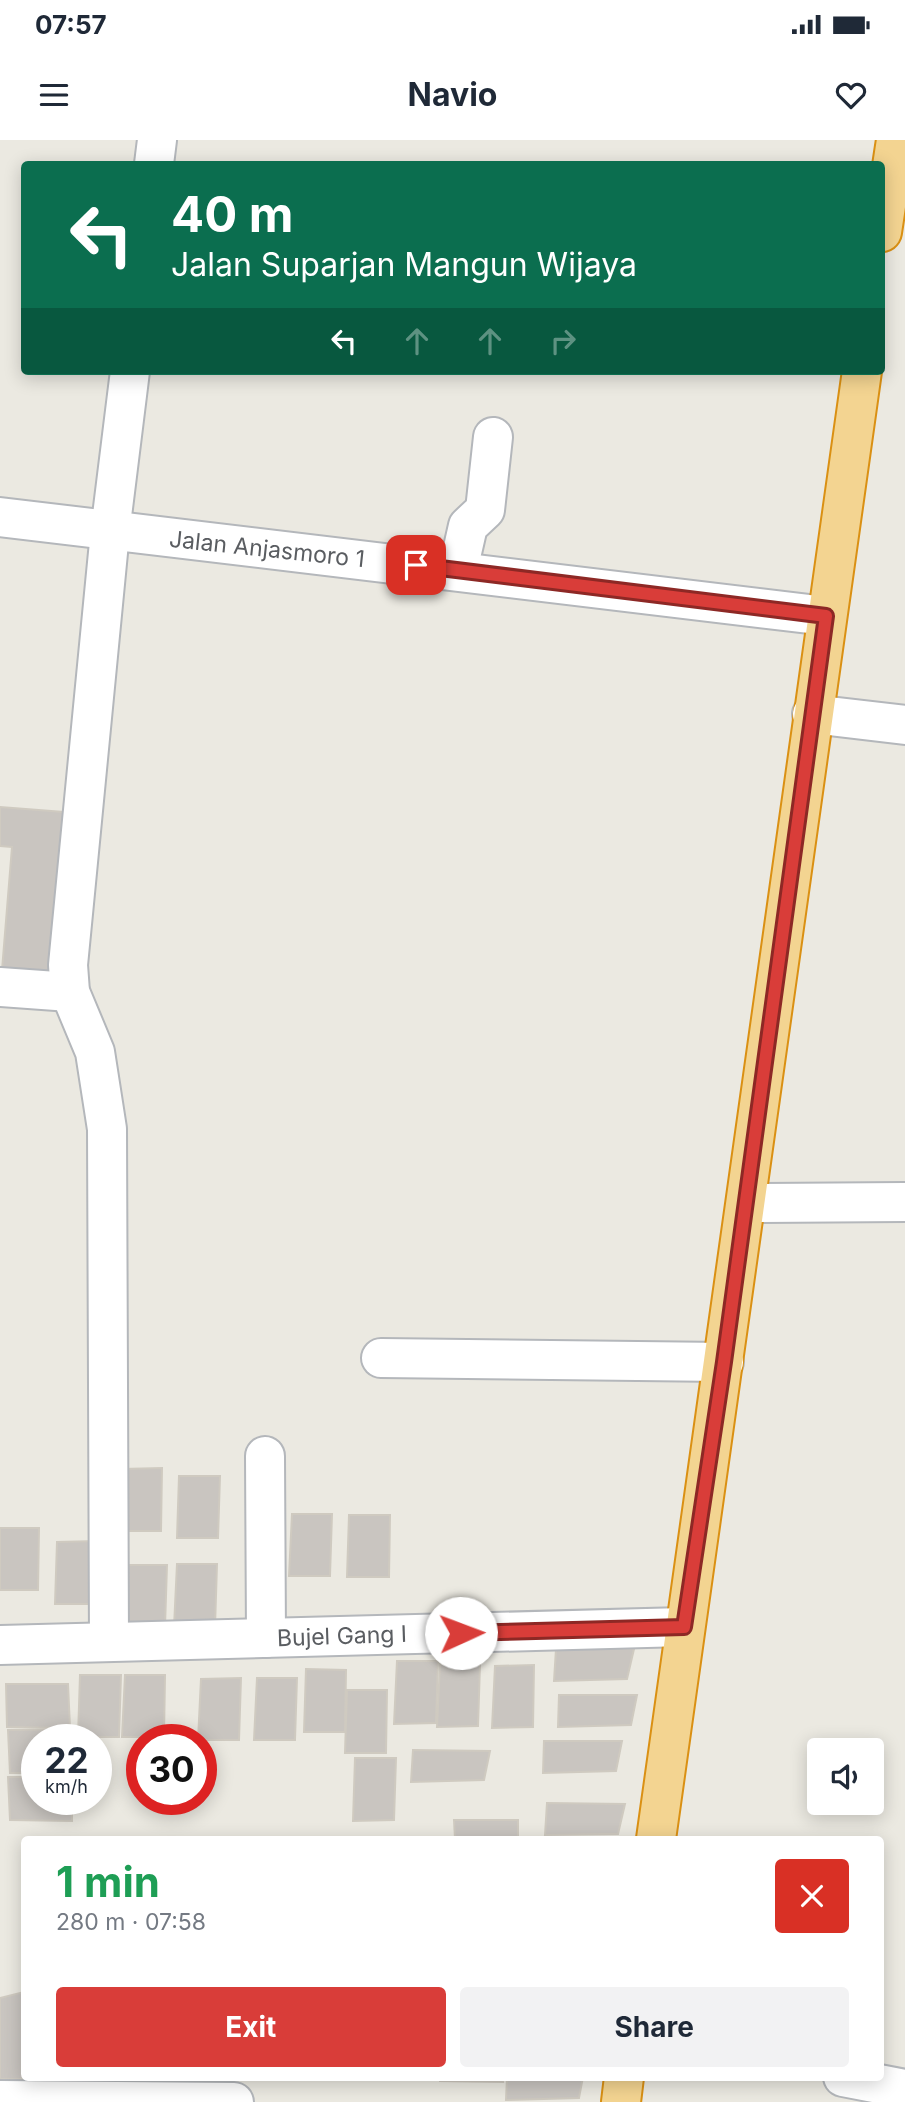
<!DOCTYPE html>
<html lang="en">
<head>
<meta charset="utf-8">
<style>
	body { margin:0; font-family:Inter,sans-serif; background:#f2f2f3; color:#1f2937; height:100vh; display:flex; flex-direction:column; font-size:26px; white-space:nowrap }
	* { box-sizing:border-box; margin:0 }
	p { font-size:23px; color:#747a83 }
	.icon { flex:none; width:38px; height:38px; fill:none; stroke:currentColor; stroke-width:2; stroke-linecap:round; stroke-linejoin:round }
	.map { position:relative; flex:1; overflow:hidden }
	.details { position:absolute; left:21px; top:1696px; width:863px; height:245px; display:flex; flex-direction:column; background:#fff; border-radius:7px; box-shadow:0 4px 18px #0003 }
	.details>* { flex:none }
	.banner { position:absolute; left:21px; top:21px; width:864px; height:214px; border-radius:7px; box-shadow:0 4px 18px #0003; background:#0b6e4f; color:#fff; overflow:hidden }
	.buttons { position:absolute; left:807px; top:1598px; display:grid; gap:14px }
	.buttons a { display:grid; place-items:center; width:77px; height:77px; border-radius:7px; background:#fff; box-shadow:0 4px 18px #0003; font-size:35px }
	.speed { position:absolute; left:21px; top:1584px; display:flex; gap:14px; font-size:35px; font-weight:700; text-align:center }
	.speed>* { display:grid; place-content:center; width:91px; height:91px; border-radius:50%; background:#fff; box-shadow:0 4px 18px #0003; line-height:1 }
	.speed small { font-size:18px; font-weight:400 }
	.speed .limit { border:10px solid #d22; background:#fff; color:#111 }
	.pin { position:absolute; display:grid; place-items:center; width:60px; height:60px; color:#fff; margin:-30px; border-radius:14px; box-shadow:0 4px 10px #0006 }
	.me { position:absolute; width:77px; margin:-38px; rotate:88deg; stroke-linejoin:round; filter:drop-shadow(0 0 5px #0008) }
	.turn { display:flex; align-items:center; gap:24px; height:147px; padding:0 35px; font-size:32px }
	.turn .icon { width:91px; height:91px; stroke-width:2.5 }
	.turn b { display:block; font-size:49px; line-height:60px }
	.lanes { display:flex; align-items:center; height:66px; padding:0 35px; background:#0003; justify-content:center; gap:35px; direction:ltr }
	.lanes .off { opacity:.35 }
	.round { display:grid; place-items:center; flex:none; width:74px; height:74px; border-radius:7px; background:#f2f2f3 }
	.overview { display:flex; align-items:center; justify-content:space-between; height:119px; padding:0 35px }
	h1 { font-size:42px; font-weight:700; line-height:52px; color:#1e9e55 }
	.action { display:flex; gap:14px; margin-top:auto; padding:14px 35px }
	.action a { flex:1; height:80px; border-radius:7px; background:#d93d39; color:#fff; font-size:28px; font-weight:700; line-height:80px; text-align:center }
	.action a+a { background:#f2f2f3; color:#1f2937 }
	.status { display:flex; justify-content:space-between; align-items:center; height:49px; padding:0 35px; background:#fff; direction:ltr }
	.status svg { height:19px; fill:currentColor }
	header { display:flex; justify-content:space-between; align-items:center; height:91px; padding:0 35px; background:#fff; font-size:32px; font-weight:700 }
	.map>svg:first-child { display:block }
	.building { fill:#c9c5c0; stroke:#cfcac0; stroke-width:2 }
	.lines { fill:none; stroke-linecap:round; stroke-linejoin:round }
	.minor-casing { stroke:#b4b7bb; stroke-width:42 }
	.highway-casing { stroke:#da9013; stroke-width:42 }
	.minor { stroke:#fff; stroke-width:38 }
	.highway { stroke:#f3d491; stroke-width:38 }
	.route-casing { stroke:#8d2825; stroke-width:18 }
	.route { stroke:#d93d39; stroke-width:12 }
	.labels { text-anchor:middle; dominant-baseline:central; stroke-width:5; stroke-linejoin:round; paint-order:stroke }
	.street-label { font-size:23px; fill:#5a5d61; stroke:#fff }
</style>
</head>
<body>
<div class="status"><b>07:57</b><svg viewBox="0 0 49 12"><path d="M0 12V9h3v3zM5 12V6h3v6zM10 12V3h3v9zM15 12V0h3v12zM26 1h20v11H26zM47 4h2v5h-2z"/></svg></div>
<header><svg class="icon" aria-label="menu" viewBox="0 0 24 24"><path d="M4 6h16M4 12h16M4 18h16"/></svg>Navio<svg class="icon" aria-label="heart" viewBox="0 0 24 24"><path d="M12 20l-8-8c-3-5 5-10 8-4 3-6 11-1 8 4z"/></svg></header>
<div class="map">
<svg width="905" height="1962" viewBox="0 0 905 1962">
	<rect width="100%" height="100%" fill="#ebe9e1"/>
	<g class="building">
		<polygon points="0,667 76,673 63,835 2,830 12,707 0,706"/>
		<polygon points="162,1328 161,1391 120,1391 122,1329"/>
		<polygon points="179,1336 220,1336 218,1398 177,1398"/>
		<polygon points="292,1374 332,1374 330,1436 289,1436"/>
		<polygon points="349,1375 390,1375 389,1437 347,1437"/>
		<polygon points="0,1388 39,1388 38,1450 0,1450"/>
		<polygon points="98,1401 97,1464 55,1464 57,1402"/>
		<polygon points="177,1424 217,1424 215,1487 174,1487"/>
		<polygon points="126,1425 167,1425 165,1487 124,1487"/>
		<polygon points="556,1509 634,1509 627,1539 554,1541"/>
		<polygon points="397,1521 438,1521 436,1583 394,1584"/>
		<polygon points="440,1524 480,1525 478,1586 437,1587"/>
		<polygon points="534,1525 533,1587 492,1588 495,1526"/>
		<polygon points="306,1529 346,1530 345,1592 304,1592"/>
		<polygon points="80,1535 121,1535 119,1597 78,1597"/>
		<polygon points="125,1535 165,1535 164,1597 122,1597"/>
		<polygon points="241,1538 239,1600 198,1600 201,1539"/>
		<polygon points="257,1538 297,1538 295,1600 254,1600"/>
		<polygon points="6,1544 68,1544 70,1588 7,1587"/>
		<polygon points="347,1550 387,1550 386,1613 345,1613"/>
		<polygon points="559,1555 637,1555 631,1585 558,1587"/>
		<polygon points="71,1589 71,1600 37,1600 37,1633 10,1633 8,1590"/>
		<polygon points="544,1601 622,1601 616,1631 543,1633"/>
		<polygon points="413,1610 490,1611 484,1640 411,1642"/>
		<polygon points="355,1618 396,1618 394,1680 353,1681"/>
		<polygon points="8,1637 37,1637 37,1659 72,1659 72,1681 10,1680"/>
		<polygon points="547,1663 625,1664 618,1694 545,1695"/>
		<polygon points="454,1680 518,1680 518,1699 455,1699"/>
		<polygon points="24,1852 24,1937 50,1939 0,1939 0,1858"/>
		<polygon points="440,1937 502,1937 503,1942 440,1941"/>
		<polygon points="507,1937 583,1937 579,1958 506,1960"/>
	</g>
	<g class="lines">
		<g class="minor-casing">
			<g id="minor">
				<polyline points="154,24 157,0"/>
				<polyline points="0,377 826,476"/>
				<polyline points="458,430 468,386 485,370 493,297"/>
				<polyline points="812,574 905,585"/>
				<polyline points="0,847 70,852"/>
				<polyline points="746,1063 905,1062"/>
				<polyline points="381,1218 724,1222"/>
				<polyline points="265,1316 266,1498"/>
				<polyline points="109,1502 107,989 95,912 70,852 68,825 110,392 130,231"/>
				<polyline points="0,1505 684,1487"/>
				<polyline points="843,1937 905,1949"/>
				<polyline points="0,1960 234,1962"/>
			</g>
		</g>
		<g class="highway-casing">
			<g id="highway">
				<polyline points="882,92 896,0"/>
				<polyline points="656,1699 862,231"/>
				<polyline points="621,1962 624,1937"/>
			</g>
		</g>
		<use href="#minor" class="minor"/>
		<use href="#highway" class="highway"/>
	</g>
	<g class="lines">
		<g class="route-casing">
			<polyline id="route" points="416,425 826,476 724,1222 684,1487 461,1493"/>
		</g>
		<use href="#route" class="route"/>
	</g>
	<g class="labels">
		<g class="street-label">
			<text transform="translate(267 409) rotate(6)">Jalan Anjasmoro 1</text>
			<text transform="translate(342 1496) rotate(-2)">Bujel Gang I</text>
		</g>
	</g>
</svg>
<div class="buttons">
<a><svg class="icon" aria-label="sound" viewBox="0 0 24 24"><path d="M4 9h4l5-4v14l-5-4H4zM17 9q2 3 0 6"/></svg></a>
</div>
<div class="speed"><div>22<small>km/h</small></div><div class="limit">30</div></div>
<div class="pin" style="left:416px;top:425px;background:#d93025"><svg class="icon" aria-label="arrive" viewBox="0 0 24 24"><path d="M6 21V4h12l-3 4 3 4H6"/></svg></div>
<svg class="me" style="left:461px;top:1493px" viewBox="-20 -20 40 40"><circle r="19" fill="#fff"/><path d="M0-13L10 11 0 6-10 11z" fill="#d93d39"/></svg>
<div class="banner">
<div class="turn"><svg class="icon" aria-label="left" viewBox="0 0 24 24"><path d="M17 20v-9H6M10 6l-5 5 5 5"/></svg><div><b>40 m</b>Jalan Suparjan Mangun Wijaya</div></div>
<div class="lanes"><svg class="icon" aria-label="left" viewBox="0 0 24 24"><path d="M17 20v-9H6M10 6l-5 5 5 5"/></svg><svg class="icon off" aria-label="ahead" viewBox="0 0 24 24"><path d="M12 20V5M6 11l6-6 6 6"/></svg><svg class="icon off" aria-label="ahead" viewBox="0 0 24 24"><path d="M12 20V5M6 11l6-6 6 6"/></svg><svg class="icon off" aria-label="right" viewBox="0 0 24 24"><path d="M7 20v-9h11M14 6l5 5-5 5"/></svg></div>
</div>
<section class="details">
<div class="overview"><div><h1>1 min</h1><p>280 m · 07:58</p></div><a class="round" style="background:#d93025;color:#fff"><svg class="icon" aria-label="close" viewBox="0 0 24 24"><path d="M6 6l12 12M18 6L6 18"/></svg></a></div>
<div class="action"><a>Exit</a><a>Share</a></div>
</section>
</div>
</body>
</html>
